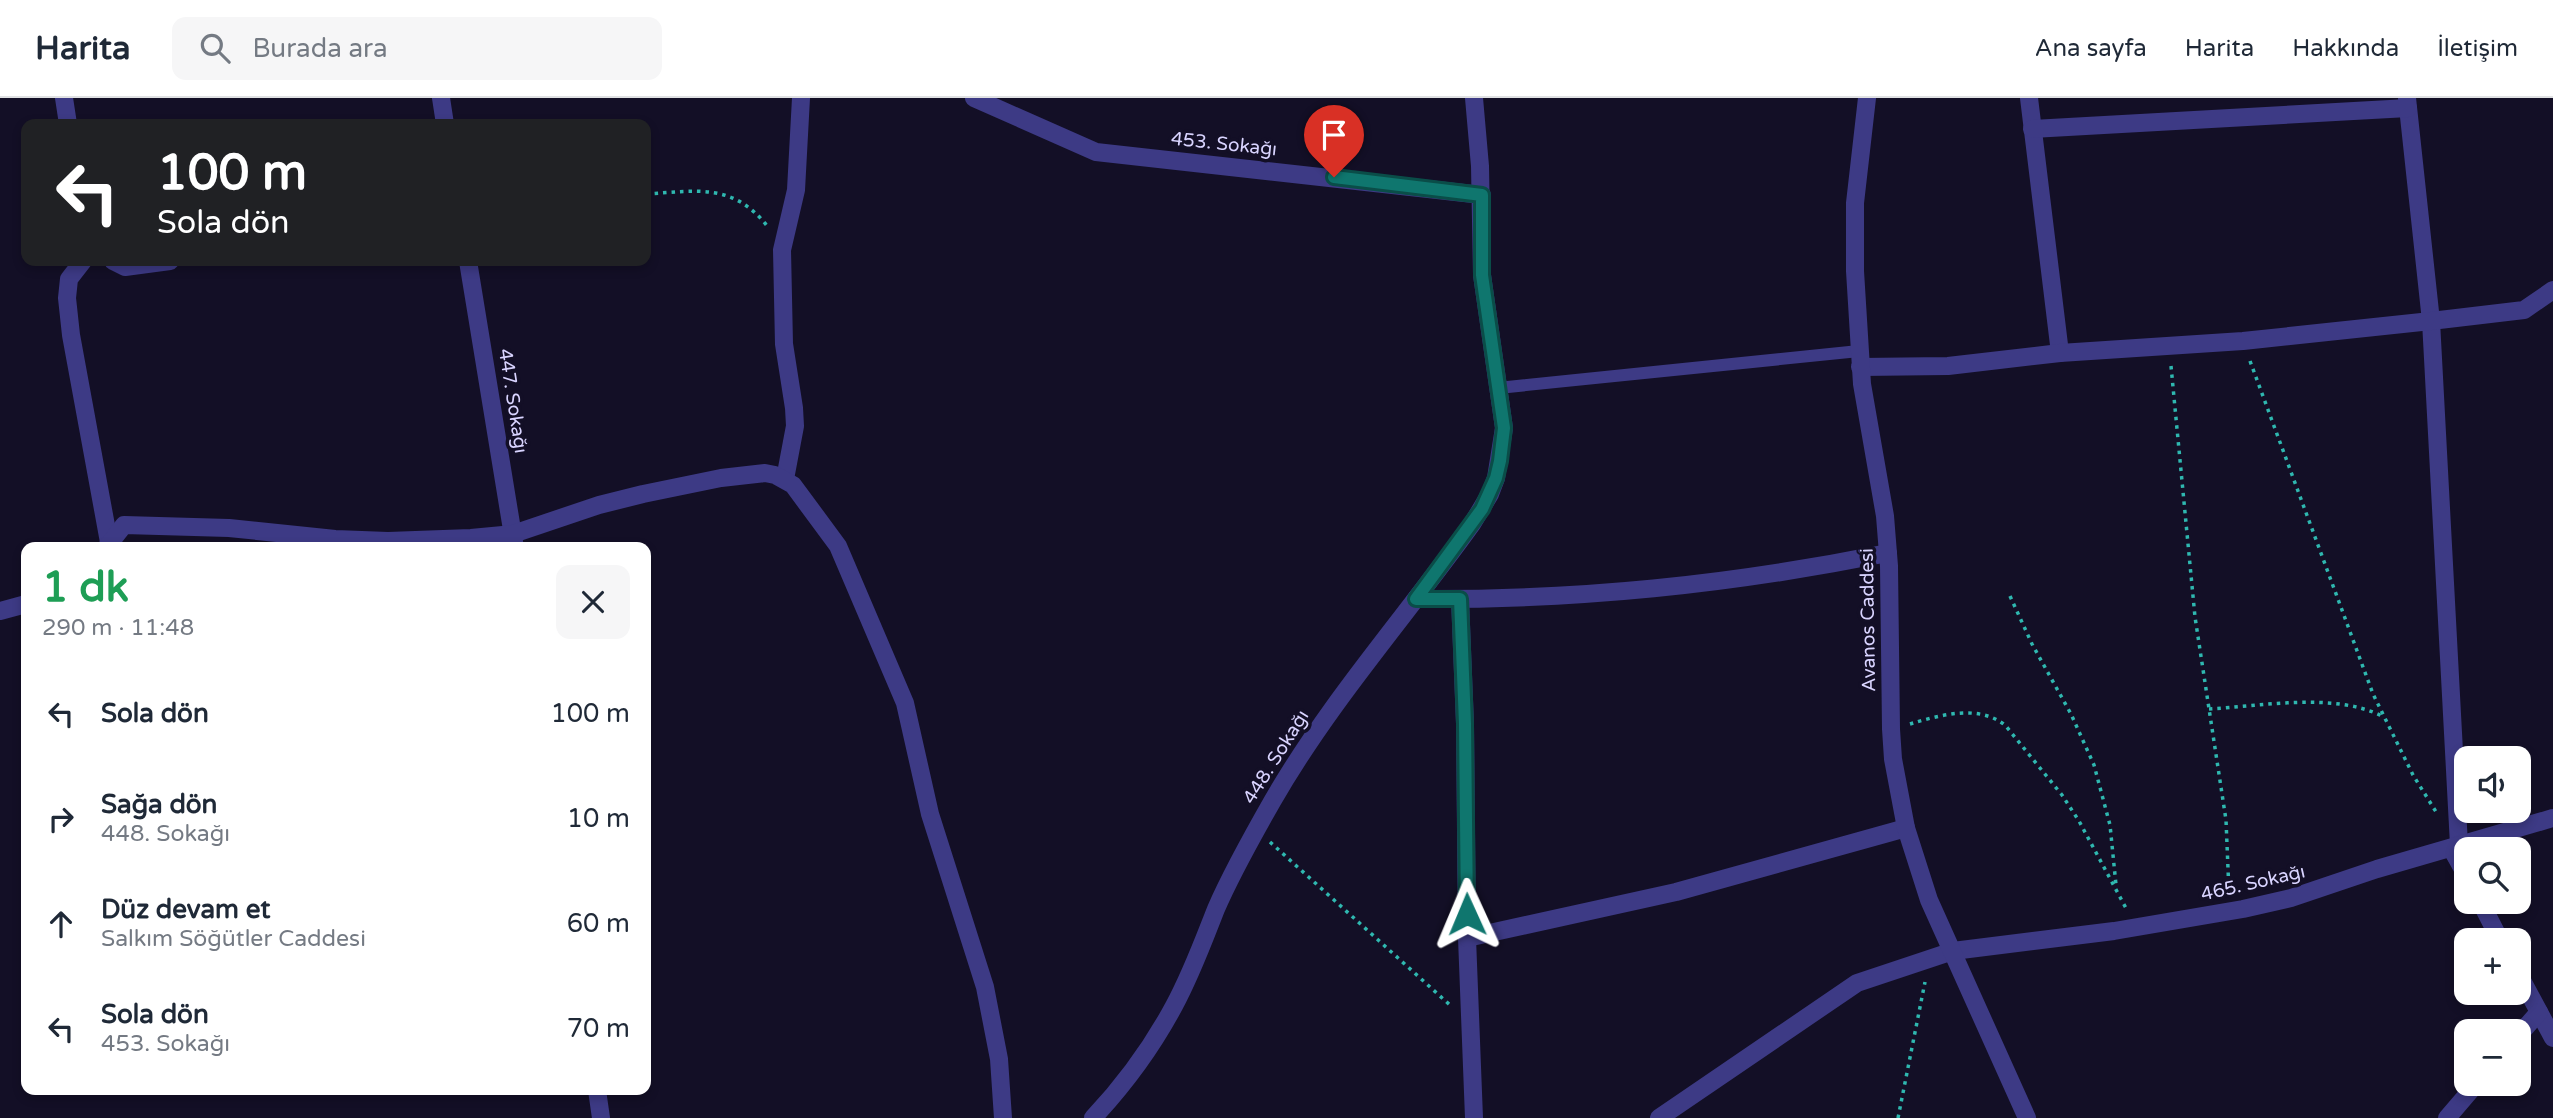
<!DOCTYPE html>
<html lang="tr">
<head>
<meta charset="utf-8">
<style>
	body { margin:0; font-family:"Varela Round",sans-serif; background:#f6f6f7; color:#1f2937; height:100vh; display:flex; flex-direction:column; font-size:26px; white-space:nowrap }
	* { box-sizing:border-box; margin:0 }
	p { font-size:23px; color:#747a83 }
	.icon { flex:none; width:38px; height:38px; fill:none; stroke:currentColor; stroke-width:2; stroke-linecap:round; stroke-linejoin:round }
	.map { position:relative; flex:1; overflow:hidden }
	.drawer { position:absolute; left:21px; top:444px; width:630px; height:553px; display:flex; flex-direction:column; background:#fff; border-radius:14px; box-shadow:0 4px 10px #0003 }
	.drawer>* { flex:none }
	.banner { position:absolute; left:21px; top:21px; width:630px; height:147px; border-radius:14px; box-shadow:0 4px 10px #0003; background:#202124; color:#fff; overflow:hidden }
	.fabs { position:absolute; left:2454px; top:648px; display:grid; gap:14px }
	.fabs a { display:grid; place-items:center; width:77px; height:77px; border-radius:14px; background:#fff; box-shadow:0 4px 10px #0003; font-size:35px }
	.pin { position:absolute; display:grid; place-items:center; width:60px; height:60px; color:#fff; margin:-72px -30px; border-radius:50% 50% 50% 0; rotate:-45deg; box-shadow:0 0 7px #0007 }
	.pin .icon { rotate:45deg }
	.me { position:absolute; width:77px; margin:-38px; rotate:359deg; stroke-linejoin:round; filter:drop-shadow(0 0 5px #0008) }
	.turn { display:flex; align-items:center; gap:24px; height:147px; padding:0 21px; font-size:32px }
	.turn .icon { width:91px; height:91px; stroke-width:2.5 }
	.turn b { display:block; font-size:49px; line-height:60px }
	.round { display:grid; place-items:center; flex:none; width:74px; height:74px; border-radius:14px; background:#f6f6f7 }
	.summary { display:flex; align-items:center; justify-content:space-between; height:119px; padding:0 21px }
	h1 { font-size:42px; font-weight:700; line-height:52px; color:#1e9e55 }
	ul { padding:0; list-style:none }
	li { display:flex; align-items:center; gap:21px; height:105px; padding:0 21px }
	li div { flex:1 }
	li b { display:block; font-size:26px }
	li em { font-style:normal }
	header { display:flex; align-items:center; gap:42px; box-sizing:border-box; height:98px; padding:0 35px; background:#fff; border-bottom:2px solid #e0e1e3 }
	header strong { font-size:33px }
	nav { display:flex; gap:38px; margin-inline-start:auto; font-size:24px }
	.search { width:490px; height:63px; background:#f6f6f7; display:flex; align-items:center; gap:18px; box-sizing:border-box; padding:0 24px; border-radius:14px; color:#747a83; font-size:26px }
	.map>svg:first-child { display:block }
	.lines { fill:none; stroke-linecap:round; stroke-linejoin:round }
	.path { stroke:#2fb8b0; stroke-width:3.5; stroke-dasharray:3.5 5; stroke-linecap:butt }
	.service { stroke:#3d3a85; stroke-width:12 }
	.minor { stroke:#3d3a85; stroke-width:18 }
	.tertiary { stroke:#3d3a85; stroke-width:18 }
	.route-casing { stroke:#0a4d48; stroke-width:18 }
	.route { stroke:#0f766e; stroke-width:12 }
	.labels { text-anchor:middle; dominant-baseline:central; stroke-width:7; stroke-linejoin:round; paint-order:stroke }
	.street-label { font-size:19px; fill:#d9d4ff; stroke:#130f26 }
</style>
</head>
<body>
<header>
<strong>Harita</strong>
<div class="search"><svg class="icon" aria-label="search" viewBox="0 0 24 24"><circle cx="10" cy="10" r="6"/><path d="M15 15l6 6"/></svg>Burada ara</div>
<nav><a>Ana sayfa</a><a>Harita</a><a>Hakkında</a><a>İletişim</a></nav>
</header>
<div class="map">
<svg width="2553" height="1020" viewBox="0 0 2553 1020">
	<rect width="100%" height="100%" fill="#130f26"/>
	<g class="lines">
		<g class="path">
			<path d="M646 96C696 93 733 84 768 129"/>
			<polyline points="2250,263 2373,596 2413,677 2438,717"/>
			<polyline points="2171,268 2195,519 2226,722 2229,795"/>
			<polyline points="2010,498 2032,546 2071,616 2094,667 2110,727 2116,787"/>
			<path d="M2209 611C2263 608 2333 594 2382 618"/>
			<path d="M1910 626C1940 617 1978 606 2005 627L2062 697 2079 723 2127 812"/>
			<polyline points="1270,744 1451,908"/>
			<polyline points="1898,1020 1925,884"/>
		</g>
		<polyline class="service" points="1498,290 1859,253"/>
		<g class="minor">
			<polyline points="64,0 68,26"/>
			<polyline points="441,0 445,26"/>
			<polyline points="974,0 1096,54 1482,97"/>
			<polyline points="2029,0 2060,255"/>
			<polyline points="2407,0 2431,223 2459,747"/>
			<polyline points="2032,31 2408,10"/>
			<polyline points="83,163 69,181 67,200 71,237 109,444"/>
			<polyline points="113,163 125,169 170,163"/>
			<polyline points="468,163 515,450"/>
			<polyline points="1860,269 1948,268 2060,255 2243,243 2431,223 2524,212 2553,192"/>
			<polyline points="785,381 795,328 794,310 784,246 782,152 796,92 801,0"/>
			<polyline points="106,450 124,427 229,430 335,441 388,443 471,440 513,436 599,407 643,396 721,380 765,375 775,377 793,387 838,448 905,605 930,716 985,889 999,961 1003,1020"/>
			<path d="M1416 501C1580 502 1728 487 1888 455"/>
			<polyline points="1460,501 1465,626 1467,840 1474,1020"/>
			<polyline points="0,513 26,506"/>
			<polyline points="2451,750 2466,777"/>
			<polyline points="2480,803 2500,842"/>
			<polyline points="1467,840 1676,794 1906,730"/>
			<polyline points="2518,875 2553,940"/>
			<polyline points="2518,938 2539,914"/>
			<polyline points="597,992 601,1020"/>
			<path d="M1093 1020C1124 987 1152 949 1174 908 1191 877 1203 844 1216 811 1232 774 1253 737 1273 702 1330 603 1406 518 1472 426L1490 396 1496 380 1504 330 1482 177 1480 68 1474 0"/>
			<polyline points="1659,1020 1857,885 1953,853 2114,833 2243,811 2291,800 2377,771 2553,720"/>
			<polyline points="2447,1020 2477,985"/>
		</g>
		<polyline class="tertiary" points="1867,0 1855,105 1855,173 1862,286 1885,418 1889,468 1891,631 1893,661 1906,730 1929,802 2027,1020"/>
	</g>
	<g class="lines">
		<g class="route-casing">
			<polyline id="route" points="1334,79 1482,97 1482,177 1504,330 1500,363 1496,380 1482,411 1416,501 1460,501 1465,626 1467,816"/>
		</g>
		<use href="#route" class="route"/>
	</g>
	<g class="labels">
		<g class="street-label">
			<text transform="translate(1224 46) rotate(6)">453. Sokağı</text>
			<text transform="translate(513 303) rotate(81)">447. Sokağı</text>
			<text transform="translate(1868 522) rotate(-91)">Avanos Caddesi</text>
			<text transform="translate(1276 659) rotate(-58)">448. Sokağı</text>
			<text transform="translate(2253 785) rotate(-13)">465. Sokağı</text>
		</g>
	</g>
</svg>
<div class="fabs">
<a><svg class="icon" aria-label="sound" viewBox="0 0 24 24"><path d="M4 9h4l5-4v14l-5-4H4zM17 9q2 3 0 6"/></svg></a>
<a><svg class="icon" aria-label="search" viewBox="0 0 24 24"><circle cx="10" cy="10" r="6"/><path d="M15 15l6 6"/></svg></a>
<a>+</a>
<a>−</a>
</div>
<div class="pin" style="left:1334px;top:79px;background:#d93025"><svg class="icon" aria-label="arrive" viewBox="0 0 24 24"><path d="M6 21V4h12l-3 4 3 4H6"/></svg></div>
<svg class="me" style="left:1467px;top:816px" viewBox="-20 -20 40 40"><path d="M0-17L14 15 0 8-14 15z" fill="#0f766e" stroke="#fff" stroke-width="4"/></svg>
<div class="banner">
<div class="turn"><svg class="icon" aria-label="left" viewBox="0 0 24 24"><path d="M17 20v-9H6M10 6l-5 5 5 5"/></svg><div><b>100 m</b>Sola dön</div></div>
</div>
<section class="drawer">
<div class="summary"><div><h1>1 dk</h1><p>290 m · 11:48</p></div><a class="round"><svg class="icon" aria-label="close" viewBox="0 0 24 24"><path d="M6 6l12 12M18 6L6 18"/></svg></a></div>
<ul>
<li><svg class="icon" aria-label="left" viewBox="0 0 24 24"><path d="M17 20v-9H6M10 6l-5 5 5 5"/></svg><div><b>Sola dön</b></div><em>100 m</em></li>
<li><svg class="icon" aria-label="right" viewBox="0 0 24 24"><path d="M7 20v-9h11M14 6l5 5-5 5"/></svg><div><b>Sağa dön</b><p>448. Sokağı</p></div><em>10 m</em></li>
<li><svg class="icon" aria-label="ahead" viewBox="0 0 24 24"><path d="M12 20V5M6 11l6-6 6 6"/></svg><div><b>Düz devam et</b><p>Salkım Söğütler Caddesi</p></div><em>60 m</em></li>
<li><svg class="icon" aria-label="left" viewBox="0 0 24 24"><path d="M17 20v-9H6M10 6l-5 5 5 5"/></svg><div><b>Sola dön</b><p>453. Sokağı</p></div><em>70 m</em></li>
</ul>
</section>
</div>
</body>
</html>
